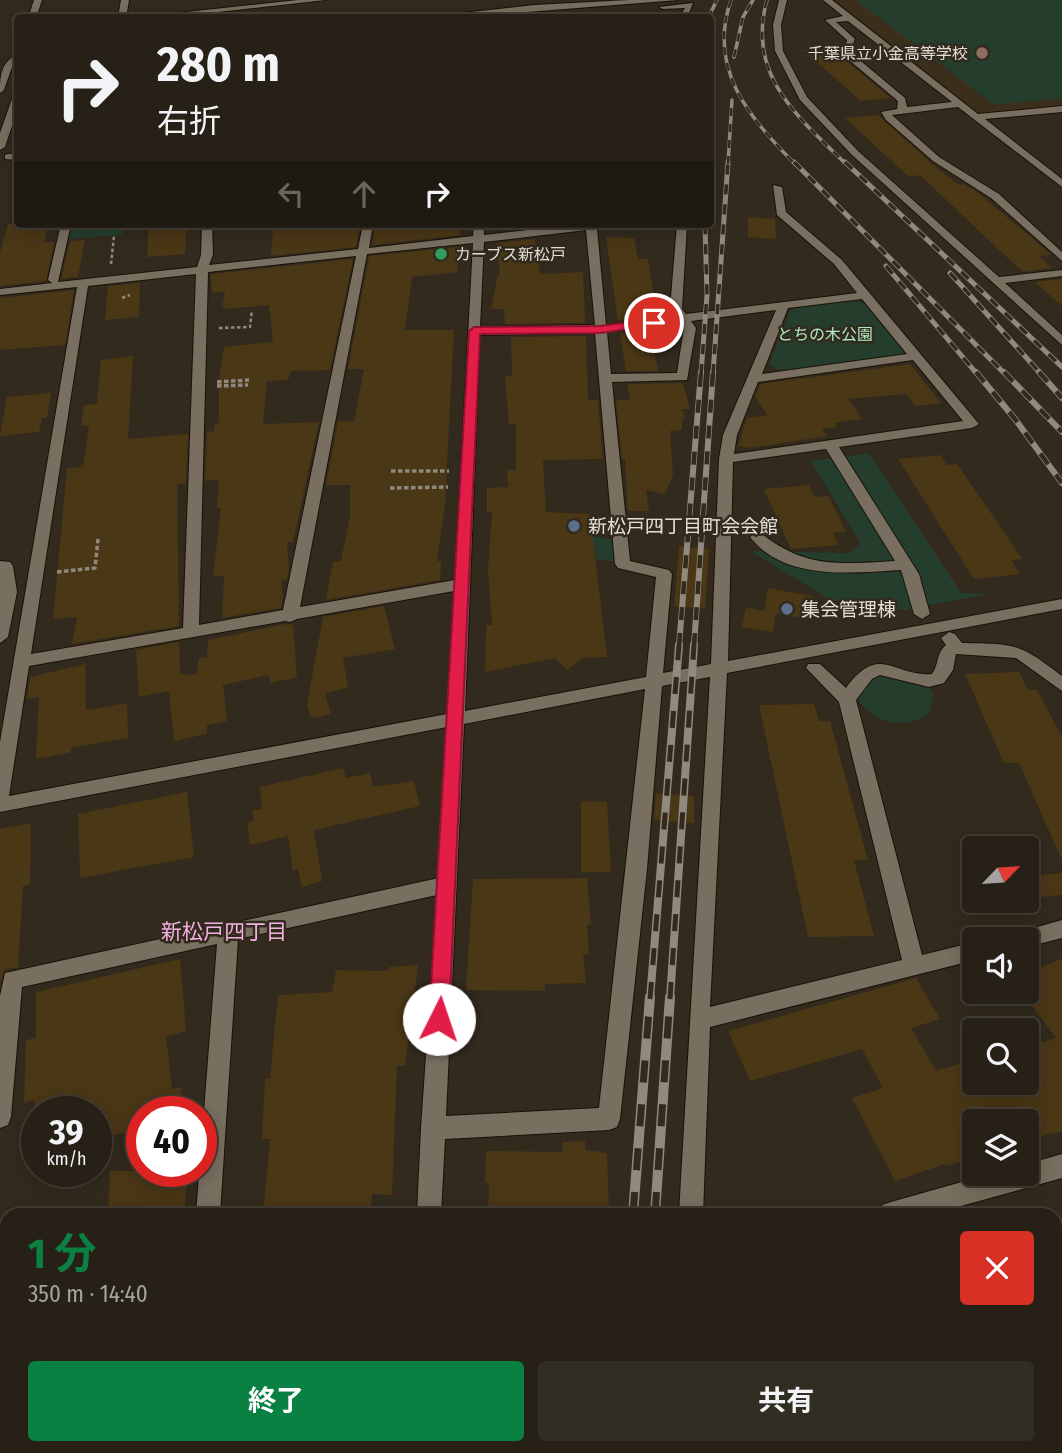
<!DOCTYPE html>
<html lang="ja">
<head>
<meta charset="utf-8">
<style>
	body { margin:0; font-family:"Fira Sans Condensed","Noto Sans JP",sans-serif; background:#322d23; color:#f1f3f6; height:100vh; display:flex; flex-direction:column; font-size:26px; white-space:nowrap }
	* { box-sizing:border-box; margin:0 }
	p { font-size:23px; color:#a4a3a1 }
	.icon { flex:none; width:38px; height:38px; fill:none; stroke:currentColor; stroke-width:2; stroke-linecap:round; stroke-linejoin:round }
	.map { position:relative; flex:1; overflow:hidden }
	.sheet { position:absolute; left:0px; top:1208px; width:1062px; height:247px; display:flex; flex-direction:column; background:#262016; border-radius:21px 21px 0 0; box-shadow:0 4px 18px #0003,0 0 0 2px #423e35 }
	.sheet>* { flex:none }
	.hud { position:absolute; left:14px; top:14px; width:700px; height:214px; border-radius:7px; box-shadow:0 4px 18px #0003,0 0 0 2px #423e35; background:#262016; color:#f1f3f6; overflow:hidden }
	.needle { width:46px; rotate:65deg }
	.controls { position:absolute; left:962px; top:836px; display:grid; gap:14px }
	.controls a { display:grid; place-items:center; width:77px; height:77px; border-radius:7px; background:#262016; box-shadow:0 4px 18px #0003,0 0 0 2px #423e35; font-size:35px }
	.speed { position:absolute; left:21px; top:1096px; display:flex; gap:14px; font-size:35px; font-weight:700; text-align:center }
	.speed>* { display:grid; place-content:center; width:91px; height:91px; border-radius:50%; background:#262016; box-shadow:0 4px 18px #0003,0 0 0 2px #423e35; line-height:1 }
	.speed small { font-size:18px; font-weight:400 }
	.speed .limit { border:10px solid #d22; background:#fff; color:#111 }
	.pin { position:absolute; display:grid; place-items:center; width:60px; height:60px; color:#fff; margin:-30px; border:4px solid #fff; border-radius:50%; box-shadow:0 2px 7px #0007 }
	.me { position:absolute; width:77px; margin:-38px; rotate:4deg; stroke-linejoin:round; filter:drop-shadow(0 0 5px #0008) }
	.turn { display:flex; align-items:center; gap:24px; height:147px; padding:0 28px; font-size:32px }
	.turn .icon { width:91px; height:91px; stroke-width:2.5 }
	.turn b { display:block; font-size:49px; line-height:60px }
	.lanes { display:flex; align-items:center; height:66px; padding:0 28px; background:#0003; justify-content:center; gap:35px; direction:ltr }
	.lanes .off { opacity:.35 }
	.round { display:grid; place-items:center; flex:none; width:74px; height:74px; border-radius:7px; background:#322d23 }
	.head { display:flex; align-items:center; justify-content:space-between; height:119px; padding:0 28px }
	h1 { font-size:42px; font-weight:700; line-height:52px; color:#0b8043 }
	.action { display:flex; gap:14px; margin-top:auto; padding:14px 28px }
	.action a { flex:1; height:80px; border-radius:7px; background:#0b8043; color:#fff; font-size:28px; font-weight:700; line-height:80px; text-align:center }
	.action a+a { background:#322d23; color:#f1f3f6 }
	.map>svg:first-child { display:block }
	.built { fill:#3b2f1c }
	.green { fill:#253d2c }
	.building { fill:#4a3716 }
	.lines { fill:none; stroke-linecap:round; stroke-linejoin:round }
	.minor-casing { stroke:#1a1206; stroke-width:2 }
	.path-far1 { stroke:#8f887e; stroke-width:2.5; stroke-dasharray:3.5 2.5; stroke-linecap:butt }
	.path { stroke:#8f887e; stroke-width:3.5; stroke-dasharray:4.5 2.5; stroke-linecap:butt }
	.minor { fill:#796f60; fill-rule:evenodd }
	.rail-far4-casing { stroke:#90897e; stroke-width:3.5 }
	.rail-far3-casing { stroke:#90897e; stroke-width:5 }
	.rail-far2-casing { stroke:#90897e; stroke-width:6 }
	.rail-far1-casing { stroke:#90897e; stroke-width:8 }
	.rail-casing { stroke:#90897e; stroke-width:10 }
	.rail-far4 { stroke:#322a1d; stroke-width:2.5; stroke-dasharray:8; stroke-linecap:butt }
	.rail-far3 { stroke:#322a1d; stroke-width:3.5; stroke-dasharray:10; stroke-linecap:butt }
	.rail-far2 { stroke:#322a1d; stroke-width:4.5; stroke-dasharray:13; stroke-linecap:butt }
	.rail-far1 { stroke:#322a1d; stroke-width:5; stroke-dasharray:17; stroke-linecap:butt }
	.rail { stroke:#322a1d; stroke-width:7; stroke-dasharray:22; stroke-linecap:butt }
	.route { fill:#e11d48; stroke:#92132f; stroke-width:2 }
	.education-dot { fill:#8d6e63; stroke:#322a1d; stroke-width:2.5 }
	.leisure-dot { fill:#2e9e5b; stroke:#322a1d; stroke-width:2.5 }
	.service-dot { fill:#5c6f8a; stroke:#322a1d; stroke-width:2.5 }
	.labels { text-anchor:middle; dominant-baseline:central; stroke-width:5; stroke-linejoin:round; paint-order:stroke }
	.far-poi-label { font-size:16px; fill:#e3ded5; stroke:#322a1d; text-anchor:end }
	.far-park-label { font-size:16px; fill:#aeeac0; stroke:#322a1d }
	.poi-label { font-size:19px; fill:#e3ded5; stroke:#322a1d; text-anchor:start }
	.neighbourhood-label { font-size:21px; fill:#f4b0e0; stroke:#322a1d }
</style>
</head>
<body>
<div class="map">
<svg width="1062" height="1453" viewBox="0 0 1062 1453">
	<rect width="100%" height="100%" fill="#322a1d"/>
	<polygon class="built" points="835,0 1062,0 1062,105 986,113 977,111"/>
	<g class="green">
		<polygon points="856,0 1062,0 1062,98 994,105"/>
		<polygon points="72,224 123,224 122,235 69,239"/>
		<polygon points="851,300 865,303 903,348 903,352 895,356 787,370 776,369 769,364 791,310 801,306"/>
		<polygon points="869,453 961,593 989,594 905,610 831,600 750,551 851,553 860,543 811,461"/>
		<polygon points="533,528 617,540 619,562 529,550"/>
		<path d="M871 669 928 685 933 694 930 712C905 734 864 721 854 690Z"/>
	</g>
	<g class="building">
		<polygon points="835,47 841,52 841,57 891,98 861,101 803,50"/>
		<polygon points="878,115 931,163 959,185 964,184 977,192 1032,238 1051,255 1039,256 1052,268 1024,272 1016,266 920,175 909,177 845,118"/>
		<polygon points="748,217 775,219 776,239 748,237"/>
		<polygon points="8,224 48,224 44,243 54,242 46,281 0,286 0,253"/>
		<polygon points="149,224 186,224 185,254 147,257"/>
		<polygon points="279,224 360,224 356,247 271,256 273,230 280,229"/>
		<polygon points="375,224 384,225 461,225 460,235 372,245"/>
		<polygon points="606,237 634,238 638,259 648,259 657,316 618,321"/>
		<polygon points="535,239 540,274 583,272 585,323 505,324 504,309 491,309 498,274 500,274 496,243"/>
		<polygon points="85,240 78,277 61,279 70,241"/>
		<polygon points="459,247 457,272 412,277 405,330 454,330 445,504 437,561 441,561 440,580 326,600 333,562 341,561 350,517 350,485 326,485 338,421 354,422 364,369 348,369 369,256"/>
		<polygon points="353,259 330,370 291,371 288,380 267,381 263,424 319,422 293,542 287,542 289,569 287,579 281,580 283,596 281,608 222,618 224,576 213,577 221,508 217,508 219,479 205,481 207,432 214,431 215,424 219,423 219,379 224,347 273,342 269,305 224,309 225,306 222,306 225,292 212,293 211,274"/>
		<polygon points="1062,279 1062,306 1035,282"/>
		<polygon points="140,283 139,317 105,320 108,286"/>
		<polygon points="74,290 65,345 0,350 0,298"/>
		<polygon points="657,328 659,337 652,337 658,371 626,371 620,333"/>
		<polygon points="586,336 588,400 598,400 603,459 543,460 546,512 590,514 607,657 582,658 567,670 555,658 485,672 486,625 492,625 488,570 492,512 487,512 487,488 508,487 507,470 516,470 516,424 509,424 505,376 512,376 511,337"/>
		<polygon points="133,356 128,439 188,434 186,483 177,484 179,626 72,644 77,617 53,619 67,468 83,467 89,426 81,426 84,405 97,404 101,360"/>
		<polygon points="910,364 941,403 916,406 906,394 848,399 862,419 835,423 837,427 822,429 827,436 750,448 738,446 747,418 767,415 755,396 760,384"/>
		<polygon points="683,383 690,409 682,409 685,419 682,419 682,430 670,431 673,475 665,494 646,490 649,511 628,511 625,459 622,459 616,400 630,400 627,384"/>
		<polygon points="51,393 47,418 42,418 39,432 0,436 7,397"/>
		<polygon points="940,455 947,465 957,464 1002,529 1022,559 1011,560 1020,574 974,579 898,459"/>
		<polygon points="809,485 815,497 828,496 838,515 846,532 833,533 839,545 791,549 764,489"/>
		<polygon points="679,546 709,549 705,609 674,606"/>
		<polygon points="768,588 812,596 809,619 769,612 776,613 773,632 742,627 746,607 764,611"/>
		<polygon points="384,606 395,649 343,658 348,688 325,693 331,714 311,718 307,705 323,617"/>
		<polygon points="285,624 293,625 297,677 271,683 268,675 223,685 227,721 207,725 207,734 174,741 169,691 139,697 136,650 179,642 180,674 196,675 199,658 207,658 208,640"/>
		<polygon points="85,664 86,710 127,703 128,738 71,748 71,752 36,759 39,697 27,699 30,677"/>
		<polygon points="1019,672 1028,690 1037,690 1062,737 1062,860 1019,763 1004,763 965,674"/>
		<polygon points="814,704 819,721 830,721 868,860 854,860 874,936 808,937 759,705"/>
		<polygon points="343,768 346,778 370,773 373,787 414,781 420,806 314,830 322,881 302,887 298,869 293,871 288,836 250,845 247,823 254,821 252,811 262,809 260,787"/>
		<polygon points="187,792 194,857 80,878 78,814"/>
		<polygon points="656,793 694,796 694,823 654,820"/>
		<polygon points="581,801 607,802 611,872 581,872"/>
		<polygon points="31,823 30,884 23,886 18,967 4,970 0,984 0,829"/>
		<polygon points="1062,873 1062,895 1040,897 1030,876"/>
		<polygon points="587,878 591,925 587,925 589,954 583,954 586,983 545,984 545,991 466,990 473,879"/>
		<polygon points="180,959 186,1031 166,1036 172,1089 181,1087 182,1111 142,1111 142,1129 96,1139 96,1111 35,1111 35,1100 24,1103 26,1040 36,1038 36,992"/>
		<polygon points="1062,959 1062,1131 1031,1139 1027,1133 1027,1122 975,1122 975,1158 946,1166 945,1164 895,1181 852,1098 883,1088 862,1049 750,1081 728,1031 916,978 940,1019 911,1028 936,1071 975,1059 975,1083 1027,1083 1027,1047 1056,1038 1027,999 1027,972"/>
		<polygon points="418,965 405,1066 397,1066 392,1195 372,1194 370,1214 263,1214 270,1139 262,1139 265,1079 270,1078 278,995 332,992 336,970 388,971 389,967"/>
		<polygon points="585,1141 586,1150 607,1153 609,1210 488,1214 489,1183 485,1183 486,1151 563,1152 562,1142"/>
		<polygon points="110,1171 188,1171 184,1214 108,1214"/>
	</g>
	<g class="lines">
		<g class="minor-casing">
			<g id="minor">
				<polygon points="34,0 42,0 36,18 28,18"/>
				<polygon points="121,0 129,0 126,18 118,18"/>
				<polygon points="298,0 326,0 164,18 131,18"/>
				<polygon points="629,0 678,0 450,18 417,18 535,5"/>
				<polygon points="779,0 787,0 781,25 783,51 807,97 858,151 999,277 1062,270 1062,276 1005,283 1062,335 1062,345 852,155 800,100 775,51 773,25"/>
				<path d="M823 0H832L978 114 1062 106V112L985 119 1062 179V187L958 107 892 115 939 157 999 194 1062 252V261L991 198 933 161 886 120 881 112 897 109 898 101 843 55 847 40 825 20 843 16ZM848 21 952 102 907 107 905 98 850 52 855 39 836 22Z"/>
				<polygon points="693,3 687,18 679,18 685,8 663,9 659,7"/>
				<path d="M18 54V60L13 64 4 90 0 93C0 75 1 62 18 54Z"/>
				<polygon points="18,90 18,108 5,147 0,150 0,133 14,93"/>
				<polygon points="8,154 18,154 18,160 5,159 5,155"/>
				<path d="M773 185 782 187 786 212 842 260 979 424 972 428 839 447 919 574 930 614 922 619 914 614 901 570C852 573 784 581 750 537L757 532 762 534C806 569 842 564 895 561L826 449 733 462 728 661 1062 599V609L727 673 710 1007 902 960 839 702 806 668 808 664H820L846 688C880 642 893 677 932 674 939 665 936 653 946 645L941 638 949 632 955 634 962 643C1016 644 1019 643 1062 676V691L1016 658 956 654 953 670 944 683 929 687 880 675 872 679 856 700 922 955 975 942V960L710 1027 703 1214H679L710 677 662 686 647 869 620 1119 617 1127 609 1130 445 1139 441 1214H417L421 1128 437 895 238 939 220 1214H196L217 944 22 987 11 1117 8 1125 0 1128V996L5 973 439 878 447 727 0 812V742L77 287 0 295V289L52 283 48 280 61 224H71L58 282 197 267 201 255 202 224H212L213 255 209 265 358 249 363 224H373L369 248 473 236 474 224H484V235L583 224H617L597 229 606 325 675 316 670 309 677 224H687L682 309 686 314 857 293 834 264 777 215ZM586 230 595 325 480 327 484 242ZM473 243 455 580 300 607 367 254ZM356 256 283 610 199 625 208 272ZM196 274 183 628 31 654 88 286ZM862 299 907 354 762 374 788 308ZM776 310 723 435 719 459 711 664 663 673 672 574 669 570 630 561 612 382 687 380 696 328 691 321ZM680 322 684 328 677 373 611 374 607 332ZM595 333 615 564 618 568 656 577 646 677 465 711 480 335ZM913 360 963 421 734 454 737 435 758 382ZM454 591 447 714 9 796 29 666 285 621 290 622 297 619ZM645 689 599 1108 446 1116 464 724Z"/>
				<polygon points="0,561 10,562 13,566 17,592 8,637 0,643"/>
				<polygon points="1062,920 1062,938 1027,947 1027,940 1009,940 1012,934"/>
				<polygon points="1062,1154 1062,1178 932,1214 879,1214 882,1205 891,1202 990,1174 1027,1174 1027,1164"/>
				<rect x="178" y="1447" width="28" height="6"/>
				<rect x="405" y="1447" width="28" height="6"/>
				<rect x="662" y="1447" width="28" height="6"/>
			</g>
		</g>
		<g class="path-far1">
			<polyline points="111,264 114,236"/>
			<polyline points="122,298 130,295"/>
			<polyline points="219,328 250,327 252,310"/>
		</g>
		<g class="path">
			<polyline points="217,382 249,380"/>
			<polyline points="217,386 248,385"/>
			<polyline points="391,471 449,471"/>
			<polyline points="390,488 448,487"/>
			<polyline points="57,572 95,568 98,539"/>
		</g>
		<use href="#minor" class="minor"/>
		<g class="rail-far4-casing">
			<g id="rail-far4">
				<path d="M731 0C707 69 749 117 795 164"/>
				<path d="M767 0C746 75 797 116 846 164"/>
				<polyline points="708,18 717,0"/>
				<polyline points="734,57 743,17 753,0"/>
				<polyline points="728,164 732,100"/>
			</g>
		</g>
		<g class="rail-far3-casing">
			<g id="rail-far3">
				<polyline points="794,162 1005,374"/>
				<polyline points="845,162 1062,367"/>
				<polyline points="886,266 977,374"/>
				<polyline points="950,273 1041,374"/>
				<polyline points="701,374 707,295 705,224"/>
				<polyline points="713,374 728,162"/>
			</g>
		</g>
		<g class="rail-far2-casing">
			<g id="rail-far2">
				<polyline points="976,372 1015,419 1062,483"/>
				<polyline points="1004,372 1062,432"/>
				<polyline points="1039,372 1062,398"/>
				<polyline points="679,646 701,372"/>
				<polyline points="694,646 713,372"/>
			</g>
		</g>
		<g class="rail-far1-casing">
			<g id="rail-far1">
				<polyline points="650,999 679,645"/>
				<polyline points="670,999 694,645"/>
			</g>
		</g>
		<g class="rail-casing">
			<g id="rail">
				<polyline points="633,1214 650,997"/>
				<polyline points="655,1214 670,997"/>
				<polyline points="639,1447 639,1453"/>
				<polyline points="613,1453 614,1447"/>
			</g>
		</g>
		<use href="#rail-far4" class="rail-far4"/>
		<use href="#rail-far3" class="rail-far3"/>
		<use href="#rail-far2" class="rail-far2"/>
		<use href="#rail-far1" class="rail-far1"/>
		<use href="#rail" class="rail"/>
	</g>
	<polygon class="route" points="654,319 658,320 658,325 600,333 480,334 449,1019 446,1025 439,1028 432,1025 429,1019 469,331 474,327 600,326"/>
	<circle class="education-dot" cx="982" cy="53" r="7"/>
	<circle class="leisure-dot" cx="441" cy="254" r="7"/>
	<g class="service-dot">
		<circle cx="574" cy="526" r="7"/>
		<circle cx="787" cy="609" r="7"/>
	</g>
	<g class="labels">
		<g class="far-poi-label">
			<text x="968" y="53">千葉県立小金高等学校</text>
			<text x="455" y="254" text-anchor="start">カーブス新松戸</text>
		</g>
		<g class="far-park-label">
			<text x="825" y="334">とちの木公園</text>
		</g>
		<g class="poi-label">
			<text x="588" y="526">新松戸四丁目町会会館</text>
			<text x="801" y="609">集会管理棟</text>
		</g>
		<g class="neighbourhood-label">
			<text x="224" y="932">新松戸四丁目</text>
		</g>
	</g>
</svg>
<div class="controls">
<a><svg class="needle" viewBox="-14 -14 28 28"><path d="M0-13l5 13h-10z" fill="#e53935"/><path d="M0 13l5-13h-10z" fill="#a4a3a1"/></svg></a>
<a><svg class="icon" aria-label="sound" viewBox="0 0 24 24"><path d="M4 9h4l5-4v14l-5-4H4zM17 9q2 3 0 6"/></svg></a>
<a><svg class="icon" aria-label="search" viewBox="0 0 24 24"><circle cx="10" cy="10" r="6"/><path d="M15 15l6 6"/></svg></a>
<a><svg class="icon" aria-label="layers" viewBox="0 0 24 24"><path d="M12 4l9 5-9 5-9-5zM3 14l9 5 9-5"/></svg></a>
</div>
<div class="speed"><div>39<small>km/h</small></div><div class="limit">40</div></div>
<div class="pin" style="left:654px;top:323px;background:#d93025"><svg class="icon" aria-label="arrive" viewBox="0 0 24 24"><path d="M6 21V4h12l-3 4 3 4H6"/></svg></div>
<svg class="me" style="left:439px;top:1019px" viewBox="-20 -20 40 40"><circle r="19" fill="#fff"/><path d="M0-13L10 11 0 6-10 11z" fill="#e11d48"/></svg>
<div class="hud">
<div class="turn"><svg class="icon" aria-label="right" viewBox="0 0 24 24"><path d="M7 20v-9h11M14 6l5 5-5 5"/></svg><div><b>280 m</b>右折</div></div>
<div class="lanes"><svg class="icon off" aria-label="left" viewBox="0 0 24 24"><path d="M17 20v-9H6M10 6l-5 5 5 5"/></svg><svg class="icon off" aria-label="ahead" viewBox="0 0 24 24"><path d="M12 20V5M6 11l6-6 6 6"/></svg><svg class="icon" aria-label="right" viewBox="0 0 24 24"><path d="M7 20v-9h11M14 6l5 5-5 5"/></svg></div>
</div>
<section class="sheet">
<div class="head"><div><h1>1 分</h1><p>350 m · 14:40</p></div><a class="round" style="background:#d93025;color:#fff"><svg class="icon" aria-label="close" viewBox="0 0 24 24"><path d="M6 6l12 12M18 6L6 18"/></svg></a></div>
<div class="action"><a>終了</a><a>共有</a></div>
</section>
</div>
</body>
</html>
